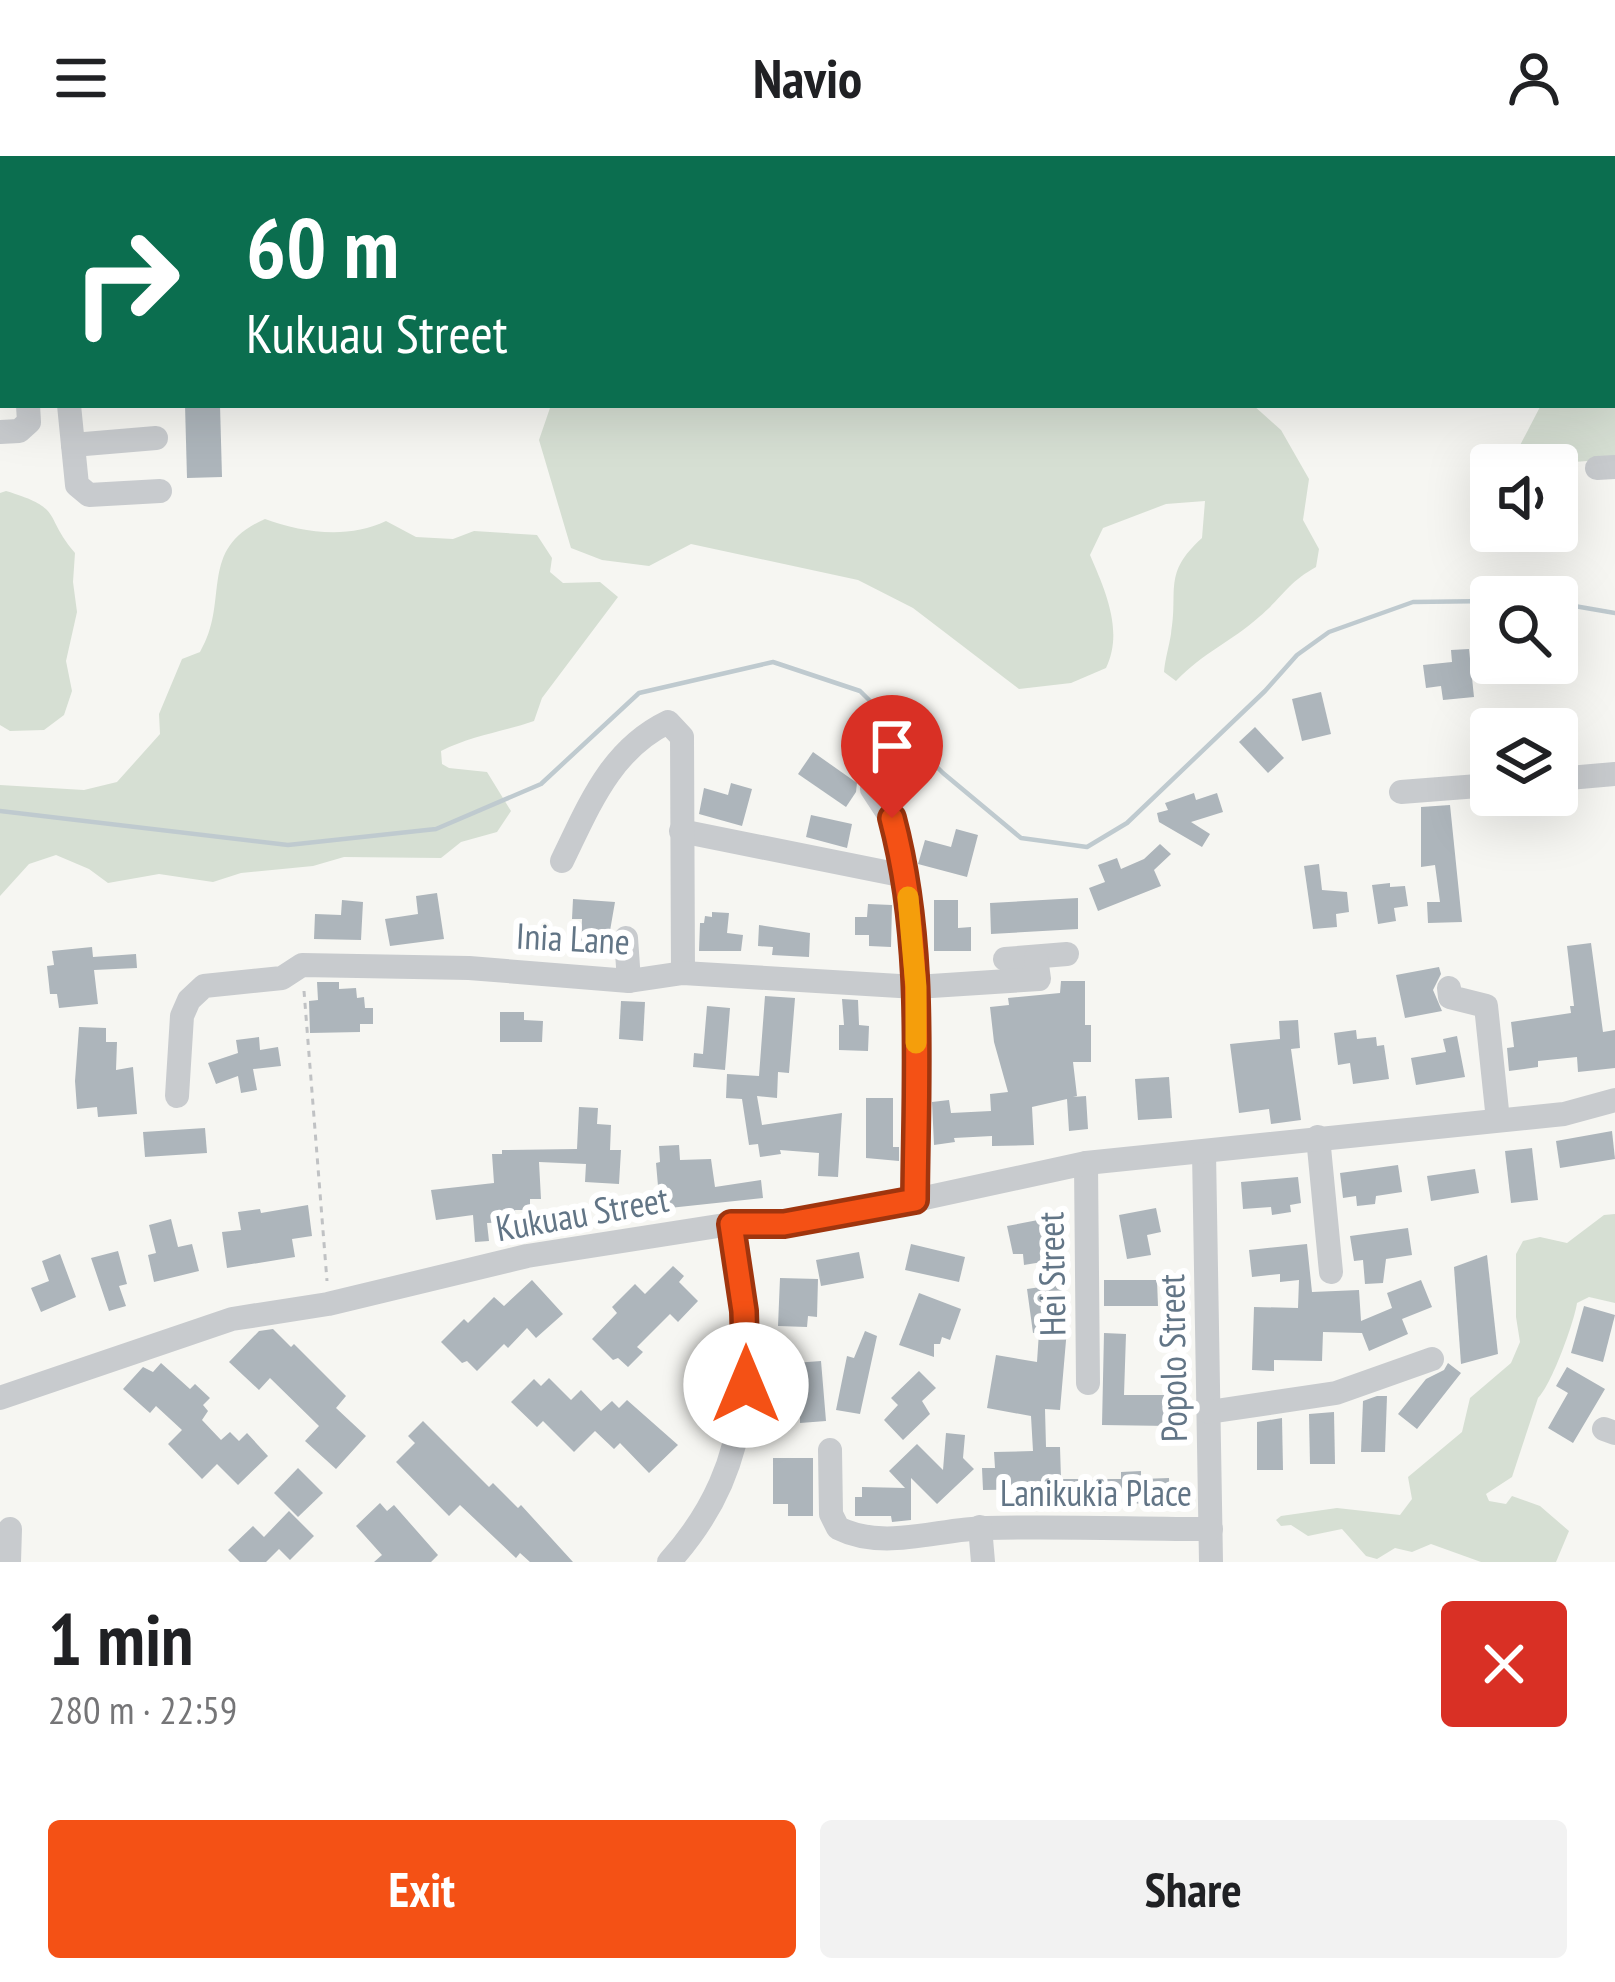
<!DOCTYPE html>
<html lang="en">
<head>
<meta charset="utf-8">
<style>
	body { margin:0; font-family:"PT Sans Narrow",sans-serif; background:#f2f2f2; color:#202124; height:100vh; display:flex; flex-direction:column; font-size:45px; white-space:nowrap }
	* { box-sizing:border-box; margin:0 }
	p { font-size:39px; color:#757577 }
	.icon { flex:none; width:66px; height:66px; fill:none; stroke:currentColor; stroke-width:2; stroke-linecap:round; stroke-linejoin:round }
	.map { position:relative; height:1406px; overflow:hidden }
	.sheet { display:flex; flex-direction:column; background:#fff; flex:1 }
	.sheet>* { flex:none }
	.hud { position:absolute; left:0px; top:0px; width:1617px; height:252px; box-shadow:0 12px 48px #0002; background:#0b6e4f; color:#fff; overflow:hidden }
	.buttons { position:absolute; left:1470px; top:288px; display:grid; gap:24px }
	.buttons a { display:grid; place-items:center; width:108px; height:108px; border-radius:12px; background:#fff; box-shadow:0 12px 48px #0002; font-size:60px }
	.pin { position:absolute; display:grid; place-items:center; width:102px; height:102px; color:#fff; margin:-123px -51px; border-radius:50% 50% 50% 0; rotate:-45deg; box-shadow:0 0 12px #0007 }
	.pin .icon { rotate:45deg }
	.me { position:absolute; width:132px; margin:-66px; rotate:0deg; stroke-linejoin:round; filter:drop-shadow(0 0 9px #0008) }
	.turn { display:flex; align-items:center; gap:42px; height:252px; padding:0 48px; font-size:54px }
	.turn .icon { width:156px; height:156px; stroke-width:2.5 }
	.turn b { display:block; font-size:84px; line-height:102px }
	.round { display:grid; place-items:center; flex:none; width:126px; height:126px; border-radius:12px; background:#f2f2f2 }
	.headline { display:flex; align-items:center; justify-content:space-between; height:204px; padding:0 48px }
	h1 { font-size:72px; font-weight:700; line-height:90px }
	.action { display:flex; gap:24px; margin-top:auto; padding:24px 48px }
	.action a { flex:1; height:138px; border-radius:12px; background:#f45115; color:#fff; font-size:48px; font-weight:700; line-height:138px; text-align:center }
	.action a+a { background:#f2f2f2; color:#202124 }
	header { display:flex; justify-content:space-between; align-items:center; height:156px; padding:0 48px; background:#fff; font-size:54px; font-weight:700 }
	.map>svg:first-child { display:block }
	.green { fill:#d6dfd3 }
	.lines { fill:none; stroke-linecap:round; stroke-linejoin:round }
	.stream { stroke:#bfcacf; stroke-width:4.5 }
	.building { fill:#adb5bb }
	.path { stroke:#c0c2c4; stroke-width:3; stroke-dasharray:6 6; stroke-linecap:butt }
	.minor { stroke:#c8cbce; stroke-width:24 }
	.route-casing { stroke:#9f350e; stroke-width:30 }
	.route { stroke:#f45115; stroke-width:21 }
	.slow { stroke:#f59e0b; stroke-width:21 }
	.labels { text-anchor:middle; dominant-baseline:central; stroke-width:12; stroke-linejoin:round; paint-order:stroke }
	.street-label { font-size:36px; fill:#627586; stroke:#fff }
</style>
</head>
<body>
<header><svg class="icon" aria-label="menu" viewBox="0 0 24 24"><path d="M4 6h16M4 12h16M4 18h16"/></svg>Navio<svg class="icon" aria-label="person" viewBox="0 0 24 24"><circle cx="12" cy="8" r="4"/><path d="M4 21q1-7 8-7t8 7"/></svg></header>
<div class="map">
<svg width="1615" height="1406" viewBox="0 0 1615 1406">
	<rect width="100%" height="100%" fill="#f6f6f2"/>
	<g class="green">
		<polygon points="1544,0 1615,0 1615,303 1532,309 1515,299 1541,249 1614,249 1614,3 1541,3"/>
		<path d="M551 249H1253L1281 274 1309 323 1303 364 1319 393 1316 411C1287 427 1282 442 1259 461 1231 486 1204 496 1176 525L1164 516C1165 503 1169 491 1171 478 1179 434 1162 418 1202 382L1205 345 1166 348 1103 372 1090 399C1105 434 1124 475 1106 512L1071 527 1019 533 913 452 858 424 691 388 649 410 602 404 571 392 539 284Z"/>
		<path d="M6 335C65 353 42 358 75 397L73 426 77 456 66 505 72 535 64 559 44 574 10 575 0 569V337Z"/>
		<path d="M265 363C302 377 349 383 386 365L416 381 453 383 474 375 537 379 552 402 550 416 563 427 600 426 618 441 542 542 534 565C502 576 470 580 441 595L442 608 449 612 487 616 511 655 497 676 461 686 441 702 344 701 313 710 241 717 213 726 159 718 108 727 89 713 56 699 29 708 0 740V629L84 634 117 626 160 578 159 558 182 503 200 496C231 444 196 393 265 363Z"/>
		<path d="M1615 1058V1147L1589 1141 1577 1147C1574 1167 1551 1230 1538 1242L1512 1321 1486 1338 1489 1345 1506 1348 1512 1340 1540 1350 1569 1375 1556 1406H1481L1431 1388 1412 1396 1395 1392 1377 1403 1366 1400 1342 1373 1308 1380 1291 1369 1281 1370 1276 1364 1281 1360 1337 1352 1400 1359 1412 1343 1408 1321 1462 1276 1470 1242 1511 1207 1520 1186 1516 1161V1098L1523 1085 1540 1081 1567 1087 1604 1059Z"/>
	</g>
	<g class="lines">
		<g class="stream">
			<polyline points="1557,447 1615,457"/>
			<polyline points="0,655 288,689 436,673 541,628 639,537 773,506 860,535 943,617 1021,682 1087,691 1127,667 1265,535 1297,499 1329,476 1413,446 1491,445"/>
		</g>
	</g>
	<g class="building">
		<polygon points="185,249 220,249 222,321 187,322"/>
		<polygon points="1469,493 1474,541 1443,544 1441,530 1426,532 1423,509 1452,506 1451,494"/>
		<polygon points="1321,536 1331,578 1302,585 1292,543"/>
		<polygon points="1255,571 1284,602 1268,617 1239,586"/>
		<polygon points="813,596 857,627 856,636 846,651 798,618"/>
		<polygon points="731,627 752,633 742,670 699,658 704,632 728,639"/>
		<polygon points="1194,637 1196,644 1217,637 1223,656 1191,666 1210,678 1202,691 1159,666 1157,657 1168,654 1165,647"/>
		<polygon points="1450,649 1462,766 1428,767 1427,746 1440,746 1435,709 1421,711 1421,651"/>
		<polygon points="811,659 852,668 847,692 806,681"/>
		<polygon points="956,673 978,679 967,721 918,708 925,684 951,691"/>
		<polygon points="1160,688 1171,698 1154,714 1161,730 1098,755 1089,732 1105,726 1098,709 1117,702 1121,713 1144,703"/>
		<polygon points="1319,708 1322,734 1347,736 1349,756 1336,758 1337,771 1313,773 1304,710"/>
		<polygon points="1390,727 1390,731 1405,730 1408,750 1394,752 1396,765 1378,768 1372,729"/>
		<polygon points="437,737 444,783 390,790 385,763 418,758 416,740"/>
		<polygon points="1078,742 1078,773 991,778 990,747"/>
		<polygon points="573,743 615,746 607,792 581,790 582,763 572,763"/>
		<polygon points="342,744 363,746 361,784 314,783 315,758 341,759"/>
		<polygon points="934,744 958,744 958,772 971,771 971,795 934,795"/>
		<polygon points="868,748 892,749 891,791 869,790 869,779 855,779 855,761 867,761"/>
		<polygon points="712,756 729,757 727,777 743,779 741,795 699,795 700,767 704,767 705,760 712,761"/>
		<polygon points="759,769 810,777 809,801 772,799 773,791 758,790"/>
		<polygon points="1591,787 1603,876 1615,874 1615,912 1578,916 1577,901 1538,905 1538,911 1509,915 1507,892 1514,891 1511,866 1571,857 1570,850 1574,850 1567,790"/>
		<polygon points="92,791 93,801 136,798 137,812 94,814 98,848 59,852 57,838 50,838 47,810 54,809 52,795"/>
		<polygon points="1439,811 1441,818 1433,834 1442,855 1405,862 1396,819"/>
		<polygon points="1061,825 1085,825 1085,869 1091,869 1091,906 1073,906 1077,940 1073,941 1086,940 1088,973 1069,975 1067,943 1032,951 1034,989 992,990 992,980 954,982 955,986 934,989 932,946 949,944 951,957 991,955 990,938 1008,936 994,886 990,851 1009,849 1008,842 1060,837"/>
		<polygon points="317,826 339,826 339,833 356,832 357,842 364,841 365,852 373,852 373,868 360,868 360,876 310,877 309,845 318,844"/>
		<polygon points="765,840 795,842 789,917 778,916 777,942 757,940 762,969 842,957 838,1021 818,1020 819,997 780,994 781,998 760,1001 758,988 749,989 742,943 726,942 727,918 759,920"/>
		<polygon points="842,843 858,844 859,869 869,870 868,895 839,894 839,869 844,869"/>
		<polygon points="621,845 645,846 643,885 619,883"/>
		<polygon points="707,850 730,852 725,914 693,911 694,897 703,898"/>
		<polygon points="500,856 524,856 524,864 543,865 542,886 500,886"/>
		<polygon points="1298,864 1300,892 1291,893 1301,964 1271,968 1269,953 1239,957 1230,888 1280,883 1279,865"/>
		<polygon points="79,871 106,872 106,886 117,886 116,914 133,911 137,958 98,961 97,951 77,953 75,925"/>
		<polygon points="1356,874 1357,883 1376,881 1377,890 1384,889 1389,923 1353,928 1350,907 1338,909 1334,877"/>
		<polygon points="1457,880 1465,921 1416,929 1411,902 1446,896 1443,883"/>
		<polygon points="259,881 260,894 278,891 281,910 253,913 257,934 241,937 238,920 216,928 208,907 238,897 236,884"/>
		<polygon points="1169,921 1172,962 1138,964 1135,923"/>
		<polygon points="866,942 893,942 893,991 899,991 899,1005 866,1002"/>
		<polygon points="579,951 598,952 597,968 611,969 610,994 621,994 619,1028 585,1026 586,1008 539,1006 541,1043 530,1043 530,1054 515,1054 516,1066 487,1067 489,1085 475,1086 473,1059 436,1064 431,1034 494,1027 492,998 502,998 502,994 577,993"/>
		<polygon points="205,972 207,997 145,1001 143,976"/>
		<polygon points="1612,975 1615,1003 1560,1012 1556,985"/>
		<polygon points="679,989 680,1004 711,1003 715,1031 761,1024 763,1042 660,1053 656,1007 660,1006 659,990"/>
		<polygon points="1532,992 1538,1044 1511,1047 1505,995"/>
		<polygon points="1398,1009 1402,1036 1376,1040 1375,1048 1357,1050 1356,1040 1343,1042 1340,1017"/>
		<polygon points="1475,1013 1479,1037 1431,1045 1427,1020"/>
		<polygon points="1298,1021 1301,1047 1290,1049 1291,1056 1272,1059 1271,1051 1243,1053 1241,1026"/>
		<polygon points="308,1049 312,1080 292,1083 295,1101 227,1112 222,1076 241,1074 238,1056 260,1053 261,1057"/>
		<polygon points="1156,1052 1161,1076 1147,1079 1151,1099 1127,1103 1119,1059"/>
		<polygon points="1064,1059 1069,1085 1051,1088 1054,1104 1024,1109 1023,1098 1013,1098 1007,1070"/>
		<polygon points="171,1063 178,1091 192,1088 199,1115 154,1126 148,1099 156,1097 149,1069"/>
		<polygon points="1408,1072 1412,1099 1386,1103 1383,1127 1365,1128 1363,1104 1354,1105 1350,1080"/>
		<polygon points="911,1088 965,1101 959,1126 905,1114"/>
		<polygon points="1307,1088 1312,1136 1359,1134 1361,1165 1392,1152 1387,1137 1421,1124 1432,1151 1402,1163 1408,1178 1369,1195 1362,1177 1323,1176 1322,1205 1274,1204 1274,1215 1252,1214 1254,1151 1298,1152 1299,1124 1280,1126 1280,1118 1252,1121 1249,1094"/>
		<polygon points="118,1095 127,1128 119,1130 126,1150 109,1155 91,1102"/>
		<polygon points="859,1096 864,1122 821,1130 816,1104"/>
		<polygon points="60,1098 76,1141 41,1156 31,1132 49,1125 42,1105"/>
		<polygon points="1487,1099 1498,1198 1461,1208 1454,1111"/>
		<polygon points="673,1110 684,1120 679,1126 698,1145 678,1166 670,1158 637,1191 643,1196 628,1211 618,1202 613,1204 592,1183 617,1157 612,1151 635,1128 645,1138"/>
		<polygon points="780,1122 818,1123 817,1161 808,1160 807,1171 778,1170"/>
		<polygon points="532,1124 563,1158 536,1182 527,1172 508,1192 504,1188 477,1215 467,1205 462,1207 441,1186 464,1163 468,1167 494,1141 504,1150"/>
		<polygon points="1104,1124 1157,1124 1158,1150 1104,1150"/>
		<polygon points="1061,1128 1067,1173 1060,1254 1045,1253 1046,1291 1060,1291 1061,1323 1121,1323 1121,1316 1141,1315 1141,1323 1169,1322 1170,1347 1049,1349 1049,1333 983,1334 982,1312 995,1312 994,1296 1033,1295 1031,1260 987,1252 996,1199 1037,1206 1039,1176 1033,1177 1027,1133"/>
		<polygon points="919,1137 961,1153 950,1184 942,1181 940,1188 934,1188 934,1201 899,1189"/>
		<polygon points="1584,1150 1615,1159 1603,1206 1571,1197"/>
		<polygon points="273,1173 291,1191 294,1188 346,1240 336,1252 366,1280 336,1313 305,1285 319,1270 270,1222 259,1234 229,1206 259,1175"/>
		<polygon points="865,1175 877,1180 860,1258 836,1254 847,1200 854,1202"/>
		<polygon points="1104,1177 1126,1178 1124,1239 1170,1239 1170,1270 1102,1269"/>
		<polygon points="821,1205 826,1265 800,1267 800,1258 791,1258 789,1233 796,1233 794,1207"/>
		<polygon points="161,1207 190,1233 195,1228 210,1242 203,1249 208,1255 202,1264 221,1284 230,1276 239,1285 247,1277 268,1300 238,1329 217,1308 202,1323 168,1288 182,1274 156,1250 150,1257 123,1233 143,1211 153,1216"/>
		<polygon points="1448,1207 1461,1217 1417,1273 1398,1258 1426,1223 1444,1214"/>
		<polygon points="1567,1211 1605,1233 1573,1287 1548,1272 1568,1237 1556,1230"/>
		<polygon points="919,1215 936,1232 922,1245 930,1258 903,1284 884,1264 898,1249 891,1242"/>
		<polygon points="549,1222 571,1244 581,1234 601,1255 612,1245 619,1252 627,1244 678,1289 649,1317 620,1287 614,1293 595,1275 574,1296 543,1265 537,1271 511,1246 534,1223 541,1230"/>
		<polygon points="1377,1240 1387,1240 1385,1296 1361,1296 1363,1245"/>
		<polygon points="1334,1256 1335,1308 1310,1308 1309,1258"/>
		<polygon points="1282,1262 1283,1314 1257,1314 1257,1266"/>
		<polygon points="423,1265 489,1331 493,1327 518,1352 521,1349 573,1406 530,1406 520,1397 516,1402 460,1349 449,1360 396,1306 415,1287 408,1280"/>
		<polygon points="946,1277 965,1279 963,1302 974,1313 937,1348 911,1322 911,1364 892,1366 891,1360 855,1360 855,1341 862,1341 862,1331 905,1332 889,1315 917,1288 943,1314"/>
		<polygon points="773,1302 813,1302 813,1360 788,1360 788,1348 773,1348"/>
		<polygon points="298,1312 323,1337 298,1361 274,1337"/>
		<polygon points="380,1347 387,1355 394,1349 438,1399 431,1406 374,1406 382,1399 356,1370"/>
		<polygon points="289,1355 314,1380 290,1404 279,1393 266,1406 240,1406 228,1394 253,1370 264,1381"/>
	</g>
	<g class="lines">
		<polyline class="path" points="304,835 327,1125"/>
		<g class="minor">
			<polyline points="306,0 307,3"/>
			<polyline points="47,3 81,0"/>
			<polyline points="0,6 3,6"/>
			<polyline points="0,141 3,141"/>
			<polyline points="69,249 77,329 89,339 160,335"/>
			<polyline points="0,276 19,275 29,266 28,249"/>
			<polyline points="73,289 156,282"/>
			<polyline points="1597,312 1615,311"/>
			<polyline points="1557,623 1615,618"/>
			<polyline points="872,633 891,662 909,742 916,831 915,1044"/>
			<polyline points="1401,636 1491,629"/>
			<polyline points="681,675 905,720"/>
			<path d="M562 705C589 650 610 594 668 566L682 581 683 817"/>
			<polyline points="626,782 629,825"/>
			<polyline points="1005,803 1067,798"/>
			<polyline points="1449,832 1450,841 1486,850 1498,964"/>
			<polyline points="177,940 182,860 189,844 204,830 282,822 302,809 469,812 629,825 683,817 916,831 1039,823 1036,802"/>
			<polyline points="1318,981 1331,1116"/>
			<polyline points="1204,996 1211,1406"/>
			<polyline points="1086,1007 1088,1227"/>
			<polyline points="0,1242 232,1163 328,1148 527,1100 731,1068 784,1068 860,1056 1086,1007 1564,958 1615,944"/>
			<polyline points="1209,1256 1336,1237 1432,1203"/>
			<polyline points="1604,1273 1615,1277"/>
			<path d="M830 1294 831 1358 838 1372C884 1395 937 1373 986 1372 1061 1370 1136 1373 1211 1373"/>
			<polyline points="980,1371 983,1406"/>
			<polyline points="9,1406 10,1373"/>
			<path d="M669 1406C762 1303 750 1195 731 1068"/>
		</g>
	</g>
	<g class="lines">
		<g class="route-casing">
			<path id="route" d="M746 1229 744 1155 731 1068H784L915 1044C916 917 925 786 892 662"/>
		</g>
		<use href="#route" class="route"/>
		<polyline class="slow" points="908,741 916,831 916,887"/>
	</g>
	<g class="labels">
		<g class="street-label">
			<text transform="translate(573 782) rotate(3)">Inia Lane</text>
			<text transform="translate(582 1057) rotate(-10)">Kukuau Street</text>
			<text transform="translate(1051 1118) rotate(-91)">Hei Street</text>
			<text transform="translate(1172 1202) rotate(-91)">Popolo Street</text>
			<text x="1096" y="1336">Lanikukia Place</text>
		</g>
	</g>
</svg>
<div class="buttons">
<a><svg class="icon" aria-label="sound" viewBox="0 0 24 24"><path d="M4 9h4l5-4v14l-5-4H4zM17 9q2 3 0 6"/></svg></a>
<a><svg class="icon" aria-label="search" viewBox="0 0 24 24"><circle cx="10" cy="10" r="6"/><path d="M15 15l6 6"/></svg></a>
<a><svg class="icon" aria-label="layers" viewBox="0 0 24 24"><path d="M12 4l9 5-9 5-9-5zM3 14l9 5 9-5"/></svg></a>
</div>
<div class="pin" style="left:892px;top:662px;background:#d93025"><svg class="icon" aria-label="arrive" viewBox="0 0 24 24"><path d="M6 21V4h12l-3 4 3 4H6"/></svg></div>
<svg class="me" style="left:746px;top:1229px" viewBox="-20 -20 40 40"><circle r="19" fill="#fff"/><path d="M0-13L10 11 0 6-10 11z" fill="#f45115"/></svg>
<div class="hud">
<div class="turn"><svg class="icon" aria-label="right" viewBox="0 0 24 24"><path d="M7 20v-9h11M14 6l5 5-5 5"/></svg><div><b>60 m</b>Kukuau Street</div></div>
</div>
</div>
<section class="sheet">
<div class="headline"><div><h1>1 min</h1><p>280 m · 22:59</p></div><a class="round" style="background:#d93025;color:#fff"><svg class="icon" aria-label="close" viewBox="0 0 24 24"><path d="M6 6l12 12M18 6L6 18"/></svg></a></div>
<div class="action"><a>Exit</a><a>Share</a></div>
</section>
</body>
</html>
